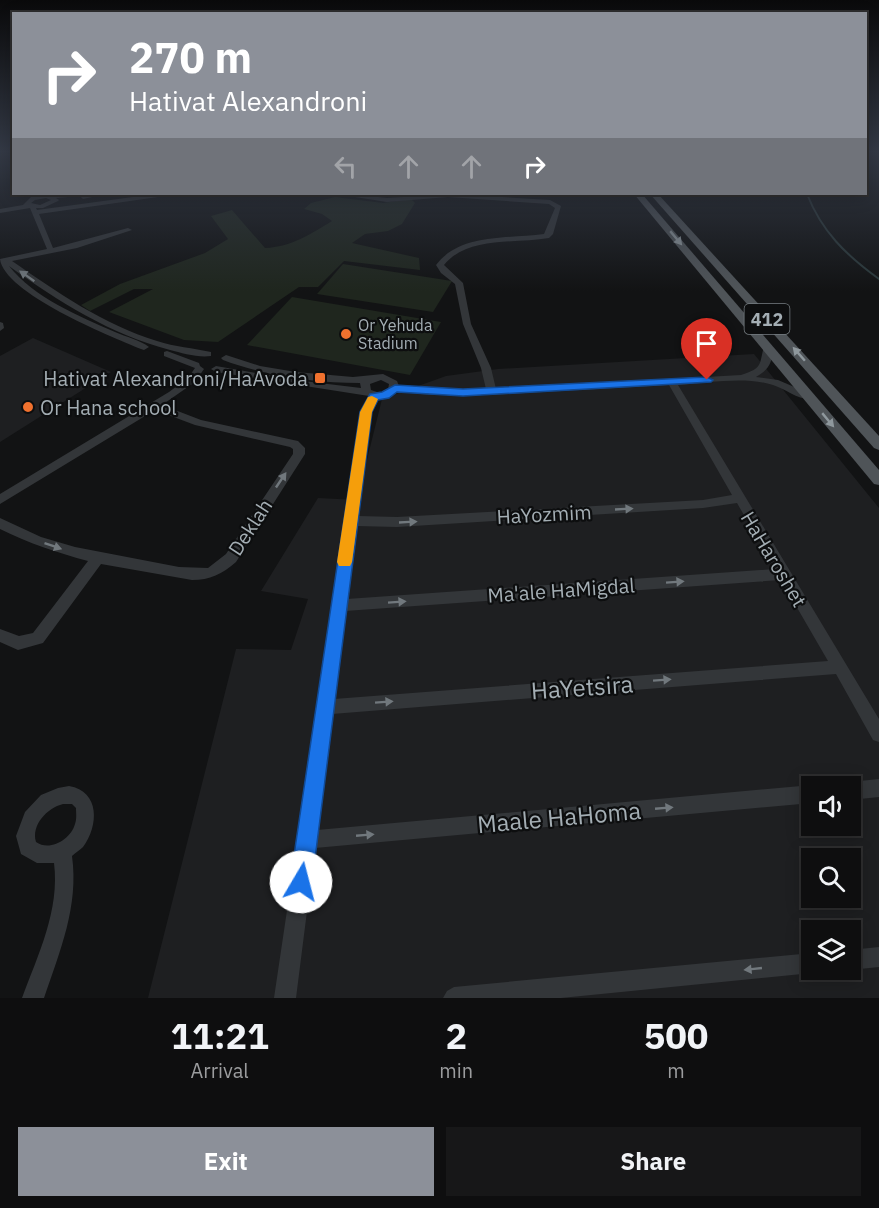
<!DOCTYPE html>
<html lang="en">
<head>
<meta charset="utf-8">
<style>
	body { margin:0; font-family:"IBM Plex Sans",sans-serif; background:#171718; color:#f1f3f6; height:100vh; display:flex; flex-direction:column; font-size:22px; white-space:nowrap }
	* { box-sizing:border-box; margin:0 }
	p { font-size:20px; color:#9b9c9e }
	.icon { flex:none; width:33px; height:33px; fill:none; stroke:currentColor; stroke-width:2; stroke-linecap:round; stroke-linejoin:round }
	.map { position:relative; height:998px; overflow:hidden }
	.drawer { display:flex; flex-direction:column; background:#0e0e0f; flex:1 }
	.drawer>* { flex:none }
	.banner { position:absolute; left:12px; top:12px; width:855px; height:183px; border-radius:0px; box-shadow:0 3px 15px #0003,0 0 0 2px #2e2e2f; background:#8c9099; color:#fff; overflow:hidden }
	.buttons { position:absolute; left:801px; top:776px; display:grid; gap:12px }
	.buttons a { display:grid; place-items:center; width:60px; height:60px; border-radius:0px; background:#0e0e0f; box-shadow:0 3px 15px #0003,0 0 0 2px #2e2e2f; font-size:30px }
	.pin { position:absolute; display:grid; place-items:center; width:51px; height:51px; color:#fff; margin:-62px -26px; border-radius:50% 50% 50% 0; rotate:-45deg; box-shadow:0 0 6px #0007 }
	.pin .icon { rotate:45deg }
	.me { position:absolute; width:66px; margin:-33px; rotate:8deg; stroke-linejoin:round; filter:drop-shadow(0 0 4px #0008) }
	.turn { display:flex; align-items:center; gap:21px; height:126px; padding:0 18px; font-size:27px }
	.turn .icon { width:78px; height:78px; stroke-width:2.5 }
	.turn b { display:block; font-size:42px; line-height:51px }
	.lanes { display:flex; align-items:center; height:57px; padding:0 18px; background:#0003; justify-content:center; gap:30px; direction:ltr }
	.lanes .off { opacity:.35 }
	.eta { display:flex; justify-content:space-evenly; align-items:center; height:102px; text-align:center }
	.eta b { font-size:36px; font-weight:700; line-height:42px }
	.button { display:flex; gap:12px; margin-top:auto; padding:12px 18px }
	.button a { flex:1; height:69px; border-radius:0px; background:#8c9099; color:#fff; font-size:24px; font-weight:700; line-height:69px; text-align:center }
	.button a+a { background:#171718; color:#f1f3f6 }
	.map>svg:first-child { display:block }
	.built { fill:#1e1f21; fill-rule:evenodd }
	.green { fill:#1f261e }
	.lines { fill:none; stroke-linecap:round; stroke-linejoin:round }
	.stream { stroke:#2c3a3c; stroke-width:2 }
	.minor { fill:#333639; fill-rule:evenodd }
	.major { fill:#4f5458; fill-rule:evenodd }
	.oneway { fill:#8f989d }
	.oneway2 { fill:#71787d }
	.route { fill:#1a73e8; stroke:#114b97; stroke-width:1.5 }
	.slow { fill:#f59e0b }
	.poi-dot { fill:#f0712e; stroke:#0d0e0f; stroke-width:2 }
	.labels { text-anchor:middle; dominant-baseline:central; stroke-width:4.5; stroke-linejoin:round; paint-order:stroke }
	.far-poi-label { font-size:16px; fill:#a4aeb4; stroke:#0d0e0f; text-anchor:start }
	.shield { fill:#0d0e0f; stroke:#777e82; stroke-width:1.5 }
	.shield-label { font-size:18px; font-weight:bold; fill:#a4aeb4 }
	.poi-label { font-size:20px; fill:#a4aeb4; stroke:#0d0e0f; text-anchor:end }
	.street-label { font-size:20px; fill:#a4aeb4; stroke:#0d0e0f }
	.near-street-label { font-size:24px; fill:#a4aeb4; stroke:#0d0e0f }
</style>
</head>
<body>
<div class="map">
<svg width="879" height="998" viewBox="0 0 879 998">
	<rect width="100%" height="100%" fill="#121314"/>
	<g class="built">
		<polygon points="33,338 111,372 0,442 0,356"/>
		<path d="M754 354 879 508V998H148L236 649 291 650 308 599 261 591 318 498 357 500 382 399 446 376 498 369ZM812 786H850V825H812ZM812 858H850V897H812ZM812 930H850V969H812Z"/>
	</g>
	<g class="green">
		<path d="M335 197 383 203 411 199 415 203 402 224 388 231 365 234 352 243 419 258 420 270 344 261 318 287H299L218 342 184 340 109 312 153 289H134L90 311 81 305 120 284 205 253 228 239 211 216 232 210 265 248C291 247 311 234 332 221L322 214 304 209 311 203Z"/>
		<polygon points="343,264 452,281 433,312 317,294"/>
		<polygon points="292,297 441,322 410,375 247,345"/>
	</g>
	<g class="lines">
		<path class="stream" d="M807 194C822 232 846 255 879 279"/>
		<g class="minor">
			<path d="M47 194H106L83 199 80 196 56 198 59 200 58 201 43 208H36L37 210 155 194H168L165 196 39 214 53 248 128 228 132 230 77 248 12 261C57 292 104 325 157 341 175 347 193 348 211 352V356C198 358 182 353 170 350 110 334 59 302 9 266 34 298 79 316 115 332 126 337 140 340 149 347L144 350 141 349C109 336 4 293 0 259L47 249 30 208 0 213V209L23 205 31 197ZM46 198 51 200 40 205 31 203 35 200Z"/>
			<path d="M336 194H350L387 198 454 194 550 200 561 206 553 234 549 238C515 244 467 236 444 265L463 283 471 324 491 368 496 389 741 375C763 368 759 365 764 346H770C775 360 769 370 756 377L778 380 813 395V399C799 401 786 389 773 385 744 376 709 383 678 385L879 719V742L873 740 836 674 332 714 317 830 812 785 814 786H812V803L315 848 296 998H274L361 412 369 396 216 372 211 369 216 366 303 381 361 388 360 383C314 383 266 376 223 360L221 358 226 355 260 366 296 372 353 377 383 374 397 381 399 386 431 389H486L481 368 463 324 455 284 441 273 436 265C460 233 508 239 544 234L555 208 549 204 448 197 387 202ZM381 380 389 384 388 390 380 393 371 390 370 384ZM669 385 732 495 703 500 397 517 358 516 371 412 378 399 398 392 431 395H492ZM737 503 775 569 347 599 357 526 397 527 703 508ZM781 580 828 661 334 699 345 611Z"/>
			<polygon points="0,322 3,323 4,328 0,331"/>
			<path d="M167 351 199 363 200 366 204 369 195 382 162 405 201 420 298 441 305 448V454L236 562C222 574 210 580 192 580L101 564 43 643 18 650 0 642V629L19 636 33 633 88 561C58 553 28 543 0 529V518L41 537 75 547 179 567 208 568 226 554 293 454V449L290 447 195 425 155 410 0 504V494L169 392 188 378 195 368 164 356V352Z"/>
			<polygon points="879,779 879,797 850,800 850,786 843,786 850,782"/>
			<path d="M69 786C100 791 99 826 83 847 80 850 75 853 72 856 79 906 60 951 44 998H22C38 955 60 910 54 863H37L21 854 16 836 25 812 41 795 58 788ZM63 804H72L76 808C76 813 77 819 75 824 71 839 50 852 36 842 31 825 47 808 63 804Z"/>
			<polygon points="879,947 879,967 850,970 847,969 850,969 850,950"/>
			<polygon points="812,953 812,969 820,969 812,973 561,998 443,998 447,991 454,987"/>
		</g>
		<g class="major">
			<polygon points="634,194 642,194 879,470 879,485 874,484"/>
			<polygon points="650,194 658,194 879,436 879,450 874,448"/>
		</g>
	</g>
	<defs><path id="oneway-solid" d="M-6-.8H1V-3.2L6.5 0L1 3.2V.8H-6Z" transform="scale(1.5)"/></defs>
	<g class="oneway">
		<use href="#oneway-solid" transform="translate(676 238) rotate(50)"/>
		<use href="#oneway-solid" transform="translate(799 354) rotate(-131)"/>
		<use href="#oneway-solid" transform="translate(828 420) rotate(50)"/>
	</g>
	<g class="oneway2">
		<use href="#oneway-solid" transform="translate(27 276) rotate(-145)"/>
		<use href="#oneway-solid" transform="translate(281 480) rotate(-56)"/>
		<use href="#oneway-solid" transform="translate(624 509) rotate(-3)"/>
		<use href="#oneway-solid" transform="translate(408 522) rotate(-3)"/>
		<use href="#oneway-solid" transform="translate(53 546) rotate(19)"/>
		<use href="#oneway-solid" transform="translate(675 582) rotate(-4)"/>
		<use href="#oneway-solid" transform="translate(397 602) rotate(-4)"/>
		<use href="#oneway-solid" transform="translate(662 680) rotate(-4)"/>
		<use href="#oneway-solid" transform="translate(384 702) rotate(-4)"/>
		<use href="#oneway-solid" transform="translate(664 808) rotate(-5)"/>
		<use href="#oneway-solid" transform="translate(365 835) rotate(-5)"/>
		<use href="#oneway-solid" transform="translate(753 969) rotate(174)"/>
	</g>
	<linearGradient id="sky" x2="0" y2="1"><stop stop-color="#0a0a0b"/><stop offset="0.52" stop-color="#333945"/><stop offset="1" stop-color="#333945" stop-opacity="0"/></linearGradient>
	<rect width="879" height="291" fill="url(#sky)"/>
	<polygon class="route" points="707,377 713,380 711,382 463,396 397,392 389,398 378,400 372,412 312,882 309,890 301,893 293,890 290,882 360,412 370,394 382,392 395,385 463,389"/>
	<polygon class="slow" points="372,396 378,399 372,412 352,562 350,566 339,566 337,562 360,412 368,397"/>
	<g class="poi-dot">
		<circle cx="346" cy="334" r="6"/>
		<rect x="314" y="372" width="12" height="12" rx="3"/>
		<circle cx="28" cy="407" r="6"/>
	</g>
	<g class="labels">
		<g class="far-poi-label">
			<text x="358" y="325">Or Yehuda<tspan x="358" dy="18">Stadium</tspan></text>
		</g>
		<rect class="shield" x="744.5" y="304" width="45" height="30" rx="4.5"/>
		<g class="shield-label">
			<text x="767" y="319">412</text>
		</g>
		<g class="poi-label">
			<text x="308" y="378">Hativat Alexandroni/HaAvoda</text>
			<text x="40" y="407" text-anchor="start">Or Hana school</text>
		</g>
		<g class="street-label">
			<text transform="translate(544 514) rotate(-3)">HaYozmim</text>
			<text transform="translate(250 527) rotate(-57)">Deklah</text>
			<text transform="translate(774 559) rotate(59)">HaHaroshet</text>
			<text transform="translate(561 590) rotate(-4)">Ma'ale HaMigdal</text>
		</g>
		<g class="near-street-label">
			<text transform="translate(582 687) rotate(-4)">HaYetsira</text>
			<text transform="translate(559 817) rotate(-5)">Maale HaHoma</text>
		</g>
	</g>
</svg>
<div class="buttons">
<a><svg class="icon" aria-label="sound" viewBox="0 0 24 24"><path d="M4 9h4l5-4v14l-5-4H4zM17 9q2 3 0 6"/></svg></a>
<a><svg class="icon" aria-label="search" viewBox="0 0 24 24"><circle cx="10" cy="10" r="6"/><path d="M15 15l6 6"/></svg></a>
<a><svg class="icon" aria-label="layers" viewBox="0 0 24 24"><path d="M12 4l9 5-9 5-9-5zM3 14l9 5 9-5"/></svg></a>
</div>
<div class="pin" style="left:707px;top:380px;background:#d93025"><svg class="icon" aria-label="arrive" viewBox="0 0 24 24"><path d="M6 21V4h12l-3 4 3 4H6"/></svg></div>
<svg class="me" style="left:301px;top:882px" viewBox="-20 -20 40 40"><circle r="19" fill="#fff"/><path d="M0-13L10 11 0 6-10 11z" fill="#1a73e8"/></svg>
<div class="banner">
<div class="turn"><svg class="icon" aria-label="right" viewBox="0 0 24 24"><path d="M7 20v-9h11M14 6l5 5-5 5"/></svg><div><b>270 m</b>Hativat Alexandroni</div></div>
<div class="lanes"><svg class="icon off" aria-label="left" viewBox="0 0 24 24"><path d="M17 20v-9H6M10 6l-5 5 5 5"/></svg><svg class="icon off" aria-label="ahead" viewBox="0 0 24 24"><path d="M12 20V5M6 11l6-6 6 6"/></svg><svg class="icon off" aria-label="ahead" viewBox="0 0 24 24"><path d="M12 20V5M6 11l6-6 6 6"/></svg><svg class="icon" aria-label="right" viewBox="0 0 24 24"><path d="M7 20v-9h11M14 6l5 5-5 5"/></svg></div>
</div>
</div>
<section class="drawer">
<div class="eta">
<div><b>11:21</b><p>Arrival</p></div>
<div><b>2</b><p>min</p></div>
<div><b>500</b><p>m</p></div>
</div>
<div class="button"><a>Exit</a><a>Share</a></div>
</section>
</body>
</html>
